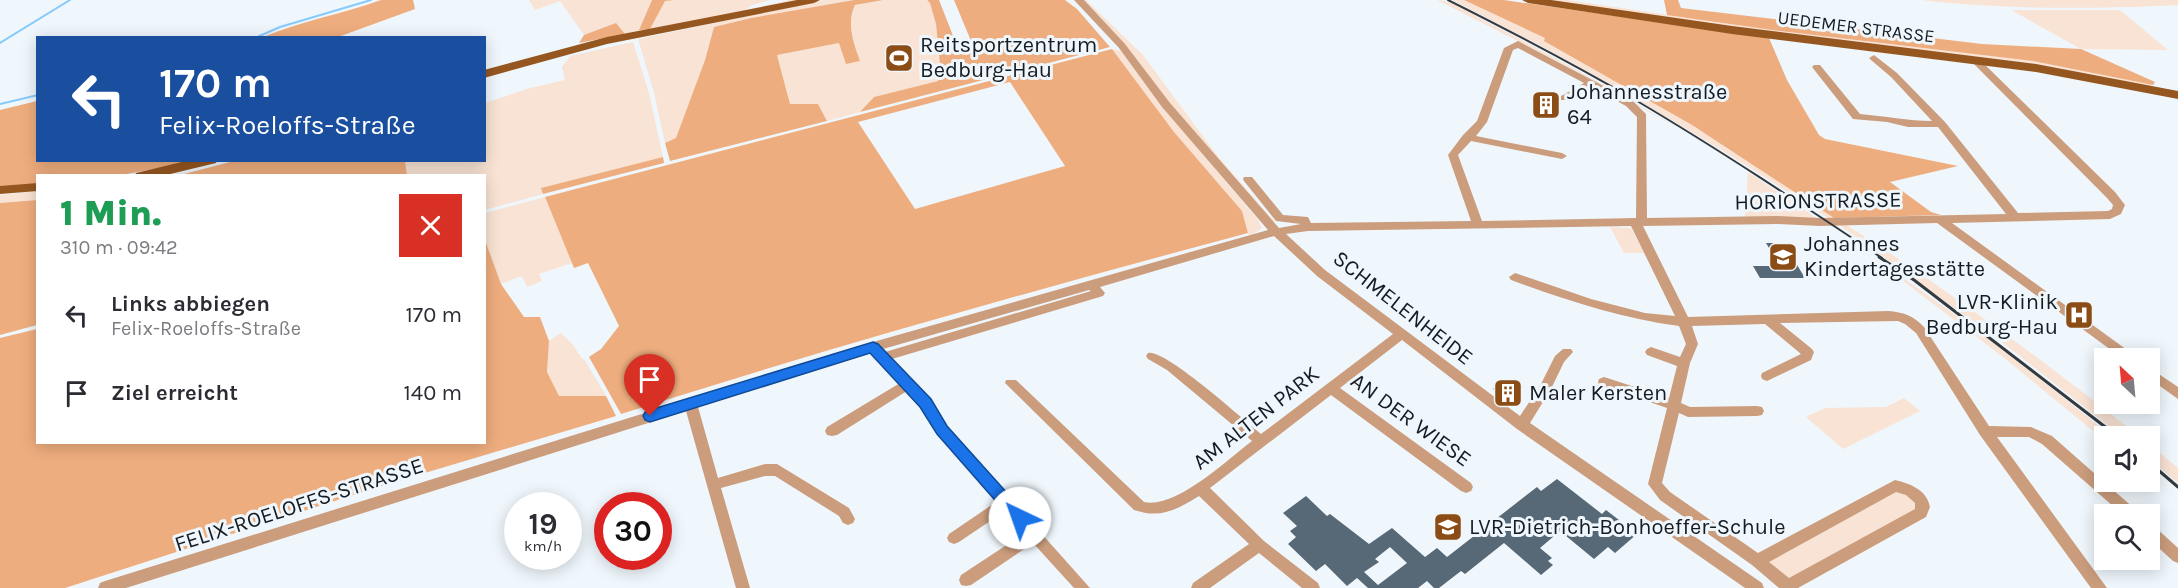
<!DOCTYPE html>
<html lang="de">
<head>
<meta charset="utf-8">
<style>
	body { margin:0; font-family:Karla,sans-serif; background:#f7f7f7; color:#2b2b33; height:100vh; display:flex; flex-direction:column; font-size:22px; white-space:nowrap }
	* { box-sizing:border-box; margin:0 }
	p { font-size:20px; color:#7c7c81 }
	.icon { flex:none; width:33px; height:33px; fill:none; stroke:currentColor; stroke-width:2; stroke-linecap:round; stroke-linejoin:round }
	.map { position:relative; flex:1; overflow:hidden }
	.details { position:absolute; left:36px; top:174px; width:450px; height:270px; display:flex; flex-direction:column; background:#fff; border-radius:0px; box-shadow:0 3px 15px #0003 }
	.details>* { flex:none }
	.banner { position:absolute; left:36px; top:36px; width:450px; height:126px; border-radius:0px; box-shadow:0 3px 15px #0003; background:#1a4fa0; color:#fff; overflow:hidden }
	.needle { width:39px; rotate:334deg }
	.controls { position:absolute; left:2094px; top:348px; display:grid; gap:12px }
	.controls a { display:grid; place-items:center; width:66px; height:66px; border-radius:0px; background:#fff; box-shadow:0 3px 15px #0003; font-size:30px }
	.speed { position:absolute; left:504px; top:492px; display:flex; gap:12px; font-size:30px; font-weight:700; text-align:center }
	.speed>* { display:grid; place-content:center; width:78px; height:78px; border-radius:50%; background:#fff; box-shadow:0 3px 15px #0003; line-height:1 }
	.speed small { font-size:15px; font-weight:400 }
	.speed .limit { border:9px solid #d22; background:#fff; color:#111 }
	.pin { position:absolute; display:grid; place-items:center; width:51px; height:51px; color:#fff; margin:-62px -26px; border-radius:50% 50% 50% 0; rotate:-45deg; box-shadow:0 0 6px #0007 }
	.pin .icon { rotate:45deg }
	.me { position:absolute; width:66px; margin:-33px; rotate:318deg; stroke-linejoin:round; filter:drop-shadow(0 0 4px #0008) }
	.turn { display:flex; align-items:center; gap:21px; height:126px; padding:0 24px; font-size:27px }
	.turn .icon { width:78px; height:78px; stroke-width:2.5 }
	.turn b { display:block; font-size:42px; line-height:51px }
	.round { display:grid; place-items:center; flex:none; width:63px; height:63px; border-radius:0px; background:#f7f7f7 }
	.head { display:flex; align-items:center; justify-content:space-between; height:102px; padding:0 24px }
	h1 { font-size:36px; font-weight:800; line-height:45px; color:#1e9e55 }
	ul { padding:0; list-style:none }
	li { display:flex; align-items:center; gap:18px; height:78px; padding:0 24px }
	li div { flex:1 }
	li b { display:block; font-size:22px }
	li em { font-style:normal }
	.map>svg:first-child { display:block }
	.green { fill:#f9e3d4 }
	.forest { fill:#eead7e; fill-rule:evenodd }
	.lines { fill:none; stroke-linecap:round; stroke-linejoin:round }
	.stream { stroke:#87cafc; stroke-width:2 }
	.building { fill:#576876; fill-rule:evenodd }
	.minor { fill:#cb9d7d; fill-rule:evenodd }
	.major { fill:#965620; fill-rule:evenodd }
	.rail-far1 { stroke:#333a40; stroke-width:2 }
	.rail { stroke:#333a40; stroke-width:3 }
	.route { fill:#1a73e8; stroke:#114b97; stroke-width:1.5 }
	.labels { text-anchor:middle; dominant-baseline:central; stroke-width:6; stroke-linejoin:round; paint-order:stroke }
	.far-street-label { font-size:18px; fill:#151c22; stroke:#eff7fd }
	.poi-label { font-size:22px; fill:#151c22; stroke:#eff7fd; text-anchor:start }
	.street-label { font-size:22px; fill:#151c22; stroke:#eff7fd }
</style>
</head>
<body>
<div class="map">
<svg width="2178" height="588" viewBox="0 0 2178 588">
	<rect width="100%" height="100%" fill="#eff7fd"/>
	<g class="green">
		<polygon points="529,0 652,0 639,30 650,28 665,0 770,0 752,5 745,10 790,0 804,0 640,33 639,30 625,34 616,24 584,35 560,1 535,10"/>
		<polygon points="824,0 854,0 751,18 714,27 705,60 676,138 665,143 654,93 638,39"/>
		<path d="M883 0H926L930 2 936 24 941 75 938 81 874 97 860 112 827 121 818 104H790L777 55 839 43 859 61C855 43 846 24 855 5Z"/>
		<polygon points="1083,0 1086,0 1143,55 1219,158 1275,222 1270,222 1200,141"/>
		<path d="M1437 0C1453 0 1473 15 1487 22 1554 56 1619 93 1683 131L1561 63Z"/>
		<path d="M1452 0H1464L1545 38V41L1692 125 1834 218H1828C1706 138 1582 65 1452 0Z"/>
		<polygon points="1543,0 1568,0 1772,30 2034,61 2153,85 2151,87"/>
		<path d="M1921 0H2178V5C2092 9 2006 10 1921 0Z"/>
		<polygon points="2011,10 2120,10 2168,50 2081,49"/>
		<polygon points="633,42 649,93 663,157 542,188 543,194 485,210 486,203 485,203 484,176 407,175 405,161 484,160 485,103 530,88 565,80 562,67 570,56"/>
		<polygon points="1112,49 1121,51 1158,101 1258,220 1262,228 1250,236 1248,233 1242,211 1174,132"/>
		<polygon points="1748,172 1818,219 1745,218"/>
		<polygon points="37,191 37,200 0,203 0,195"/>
		<polygon points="545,197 572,263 539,274 542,281 527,287 522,276 501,284 485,240 485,213"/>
		<path d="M1838 224H1845C1947 289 2044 361 2139 436H2121L2012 350Z"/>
		<polygon points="1610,227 1631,228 1644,253 1624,253"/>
		<path d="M1873 258C1956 312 2035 374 2111 436H2104V440L2003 357Z"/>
		<polygon points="561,333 573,345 582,359 584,359 606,396 559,396 547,372 549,341"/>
		<polygon points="1904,398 1920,411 1843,449 1806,417 1825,408 1886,407"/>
		<polygon points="2150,445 2178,468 2178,483 2150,460"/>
		<path d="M1895 492C1905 494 1917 498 1916 510L1791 577 1787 578 1769 564V560Z"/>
	</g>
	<g class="forest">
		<path d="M381 0H413L415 9 338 37H263C301 21 342 14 381 0Z"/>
		<polygon points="652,0 674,0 665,1 650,29 639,30"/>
		<path d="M854 0H883L855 5C846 23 854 44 860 61L846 64 839 43 777 55 790 104H818L827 121 670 161 665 143 676 138 705 60 714 27 751 18Z"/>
		<polygon points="927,0 939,0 959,51 971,41 954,0 1065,0 1077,9 1110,47 860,112 874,97 938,81 941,75 936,24 930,3"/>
		<polygon points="1464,0 1504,0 1769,38 1787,80 1819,135 1825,139 1958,166 1890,182 1931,212 1941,215 1834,218 1692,125 1544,41 1545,38"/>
		<polygon points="1664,0 1678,0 1681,8 1982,44 2081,49 2155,82 2153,85 2033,61 1772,30 1667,15"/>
		<polygon points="616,23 625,34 579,43 584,35"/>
		<path d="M1112 49 1174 132 1242 211 1248 233C1038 289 829 348 621 414L589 357 601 349 619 326 588 263 574 268 545 197ZM1010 82 1065 166 915 209 858 122Z"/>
		<polygon points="37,101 38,160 198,161 121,175 38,176 37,185 0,188 0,110"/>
		<polygon points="663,157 664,163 543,194 541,188"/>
		<polygon points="238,160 405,161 407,175 180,175"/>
		<polygon points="37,200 37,325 0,335 0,203"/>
		<polygon points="485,240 501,284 524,317 540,317 549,341 547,372 559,396 606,396 616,416 378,487 65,588 0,588 0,338 37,329 38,442 484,442"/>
	</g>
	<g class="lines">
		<g class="stream">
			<polyline points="255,38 280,27 371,0"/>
			<polyline points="0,43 70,0"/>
			<polyline points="0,104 38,95"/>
		</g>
	</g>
	<g class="building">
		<polygon points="1766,243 1780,243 1786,247 1805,278 1760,278 1753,266 1780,266"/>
		<polygon points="1500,383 1509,387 1520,394 1511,402 1493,389"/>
		<path d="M1557 479 1602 514 1606 510 1637 534 1615 553 1608 547 1594 559 1560 531 1540 548 1552 558 1548 561 1553 565 1541 575 1504 543 1465 574 1461 571 1439 588H1434L1427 581 1418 588H1368L1357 578 1347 586 1325 564 1316 571 1288 544 1296 537 1290 531 1297 526 1283 513 1306 496 1327 516 1330 514 1369 544 1392 528 1425 557 1437 548 1447 557 1537 487 1541 491ZM1390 547 1407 563 1378 585 1364 572 1379 562 1375 559Z"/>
	</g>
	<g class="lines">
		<g class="minor">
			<path d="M1074 0H1084L1125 44 1170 103 1279 228 1301 224 1276 221 1244 181 1243 179 1244 177H1252L1283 215 1308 217 1311 223 1471 221 1448 155 1463 135 1477 121 1504 48 1518 41 1634 102 1646 114 1647 218 1777 216 1820 218 2006 214 1938 127H1908L1887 122 1853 119 1812 67 1814 65H1820L1860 114C1885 116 1908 121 1932 121L1891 77 1871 60 1869 58 1874 55 1897 73 1945 122 2018 213 2108 211 2112 209 2113 205 2107 198 1970 60 1975 57 1978 58 2115 192 2125 205 2121 214 2110 219 1952 223 2134 355 2136 358H2122L1937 223 1820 226 1777 224 1643 226 1688 317 1888 311C1903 312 1914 316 1924 327L1989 426 2031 427 2052 436 2136 510 2138 514H2122L2042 444 2029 437H1997L2107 588H2091L1980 435 1916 333 1905 324 1898 321 1780 323 1812 349 1814 352 1811 360 1767 381 1762 379 1761 376 1762 373 1801 354 1765 324 1692 326 1698 344 1690 363 1681 403 1690 407 1757 406 1762 407 1764 411 1762 415 1757 416 1688 417 1679 413 1662 483 1670 492 1758 553 1895 480C1911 484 1927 490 1930 507L1926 517 1798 588H1779L1752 565 1660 500 1648 484 1667 408 1599 385 1598 382 1599 379 1604 377 1669 398 1677 366 1647 355 1645 352 1647 349 1651 347 1680 357 1686 344 1679 326C1620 318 1566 300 1511 280L1509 277 1515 273 1591 299 1645 313 1675 316 1631 226 1308 231 1286 234 1325 270 1520 416 1541 384 1555 356 1563 349H1571L1573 352 1564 362 1551 389 1530 423 1762 583 1764 588H1745L1517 429 1402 340 1340 388 1471 483 1473 487 1471 491 1466 493 1461 491 1331 395 1210 488 1264 541 1318 583 1320 588H1302L1259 553 1210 588H1191L1193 583 1249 544 1199 496C1176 510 1161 519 1134 510L1005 383 1006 380H1016L1144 502C1176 509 1227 460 1252 441L1167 370 1148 359 1146 356 1148 353C1164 348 1244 420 1261 434L1393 334 1317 276 1274 236 1100 287 1105 293 1103 296 892 359 931 399 947 426 975 459 1090 588H1074L1033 543 971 585 966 586 961 585 959 580 961 575 1025 533 1005 511 959 542 954 544 949 542 947 538 949 534 996 502 937 434 921 407 907 391 837 435 832 436 827 435 825 431 827 427 900 383 880 362 877 361 871 353 698 407 718 478 765 464H777L849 508 855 519 853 523 848 525 843 523 839 516 775 476H765L721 488 750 588H736L686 411 126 588H98L100 583 105 581 873 342 1268 230 1162 107 1119 48ZM1518 48 1584 83 1561 96V100H1569L1591 87 1626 106 1637 117 1636 218 1482 221 1458 155 1471 141 1562 159 1567 156 1562 153 1476 136 1487 122 1513 50ZM1089 290 1091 291 885 352 883 349ZM1896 492 1906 495 1915 503V509L1789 578 1769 562Z"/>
			<polygon points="2150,368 2178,387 2178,399 2150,379"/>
			<polygon points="2150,525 2155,527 2178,548 2178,563 2173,561 2150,540"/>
		</g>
		<g class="major">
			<polygon points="797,0 820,0 814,3 607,44 484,78 484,70 607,37"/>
			<polygon points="1522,0 1551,0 1732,26 2036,64 2178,91 2178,99 2036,72 1732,34 1528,3"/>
			<polygon points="190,160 217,160 216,163 162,176 135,176 136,173"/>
			<polygon points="38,183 38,191 0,194 0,186"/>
		</g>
		<path class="rail-far1" d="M1448 0C1512 32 1575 65 1637 101 1720 150 1801 204 1882 258"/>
		<g class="rail">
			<polyline points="1879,257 1914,280 2117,436"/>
			<polyline points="2150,463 2178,487"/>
		</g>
	</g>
	<polygon class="route" points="873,342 878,344 931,399 947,426 1026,514 1029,518 1026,523 1020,525 1015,523 937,434 920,407 870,353 650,422 645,420 643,416 645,412 650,410"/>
	<defs>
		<g id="stadium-square" transform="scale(1.5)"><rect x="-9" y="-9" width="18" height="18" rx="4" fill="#8c4c15" stroke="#eff7fd"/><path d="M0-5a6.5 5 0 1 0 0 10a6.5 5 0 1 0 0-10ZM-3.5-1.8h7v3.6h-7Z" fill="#fff"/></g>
		<g id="building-square" transform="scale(1.5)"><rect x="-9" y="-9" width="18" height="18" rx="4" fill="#8c4c15" stroke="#eff7fd"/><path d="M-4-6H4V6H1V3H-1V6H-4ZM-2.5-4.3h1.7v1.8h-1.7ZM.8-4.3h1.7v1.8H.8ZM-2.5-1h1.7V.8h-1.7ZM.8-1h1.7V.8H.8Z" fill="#fff"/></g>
		<g id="school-square" transform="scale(1.5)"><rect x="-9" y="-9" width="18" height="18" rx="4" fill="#8c4c15" stroke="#eff7fd"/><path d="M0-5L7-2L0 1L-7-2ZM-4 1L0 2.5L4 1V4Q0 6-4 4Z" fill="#fff"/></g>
		<g id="hospital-square" transform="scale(1.5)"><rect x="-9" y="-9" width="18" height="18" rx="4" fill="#8c4c15" stroke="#eff7fd"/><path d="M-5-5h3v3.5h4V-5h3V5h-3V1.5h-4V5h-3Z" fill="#fff"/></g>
	</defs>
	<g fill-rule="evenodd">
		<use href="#stadium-square" x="899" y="58"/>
		<use href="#building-square" x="1546" y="105"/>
		<use href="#school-square" x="1783" y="257"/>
		<use href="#hospital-square" x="2079" y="315"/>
		<use href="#building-square" x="1508" y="393"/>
		<use href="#school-square" x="1448" y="527"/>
	</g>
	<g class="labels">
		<g class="far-street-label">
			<text transform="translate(1856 27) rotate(7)">UEDEMER STRASSE</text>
		</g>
		<g class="poi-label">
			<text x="920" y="45">Reitsportzentrum<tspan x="920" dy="25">Bedburg-Hau</tspan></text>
			<text x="1567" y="92">Johannesstraße<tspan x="1567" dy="25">64</tspan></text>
			<text x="1804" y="244">Johannes<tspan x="1804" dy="25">Kindertagesstätte</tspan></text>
			<text x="2058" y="302" text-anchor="end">LVR-Klinik<tspan x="2058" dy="25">Bedburg-Hau</tspan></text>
			<text x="1529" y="393">Maler Kersten</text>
			<text x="1469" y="527">LVR-Dietrich-Bonhoeffer-Schule</text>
		</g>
		<g class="street-label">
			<text transform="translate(1818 201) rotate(-1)">HORIONSTRASSE</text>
			<text transform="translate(1403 308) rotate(38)">SCHMELENHEIDE</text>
			<text transform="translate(1256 418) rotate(-38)">AM ALTEN PARK</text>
			<text transform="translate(1411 420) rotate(36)">AN DER WIESE</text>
			<text transform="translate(299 505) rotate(-18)">FELIX-ROELOFFS-STRASSE</text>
		</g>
	</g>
</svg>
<div class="controls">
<a><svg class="needle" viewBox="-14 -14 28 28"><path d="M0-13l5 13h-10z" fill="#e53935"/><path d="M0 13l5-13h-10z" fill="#7c7c81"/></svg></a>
<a><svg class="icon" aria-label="sound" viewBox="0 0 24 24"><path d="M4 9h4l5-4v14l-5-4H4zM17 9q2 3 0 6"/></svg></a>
<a><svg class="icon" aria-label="search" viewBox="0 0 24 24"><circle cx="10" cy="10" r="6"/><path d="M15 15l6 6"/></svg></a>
</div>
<div class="speed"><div>19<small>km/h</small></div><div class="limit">30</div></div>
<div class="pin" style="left:650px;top:416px;background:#d93025"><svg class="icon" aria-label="arrive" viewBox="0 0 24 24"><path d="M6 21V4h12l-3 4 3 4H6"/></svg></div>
<svg class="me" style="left:1020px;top:518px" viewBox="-20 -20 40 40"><circle r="19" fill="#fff"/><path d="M0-13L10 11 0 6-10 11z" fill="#1a73e8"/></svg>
<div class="banner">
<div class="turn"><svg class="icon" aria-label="left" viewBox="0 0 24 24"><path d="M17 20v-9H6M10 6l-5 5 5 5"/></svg><div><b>170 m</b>Felix-Roeloffs-Straße</div></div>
</div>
<section class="details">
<div class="head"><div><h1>1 Min.</h1><p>310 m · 09:42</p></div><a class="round" style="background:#d93025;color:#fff"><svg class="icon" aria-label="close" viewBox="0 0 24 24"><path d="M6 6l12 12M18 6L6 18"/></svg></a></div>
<ul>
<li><svg class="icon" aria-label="left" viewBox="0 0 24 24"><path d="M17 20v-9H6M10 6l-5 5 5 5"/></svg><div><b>Links abbiegen</b><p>Felix-Roeloffs-Straße</p></div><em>170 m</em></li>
<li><svg class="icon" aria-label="arrive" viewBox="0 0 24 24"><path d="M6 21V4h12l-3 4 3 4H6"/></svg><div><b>Ziel erreicht</b></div><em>140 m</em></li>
</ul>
</section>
</div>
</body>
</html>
